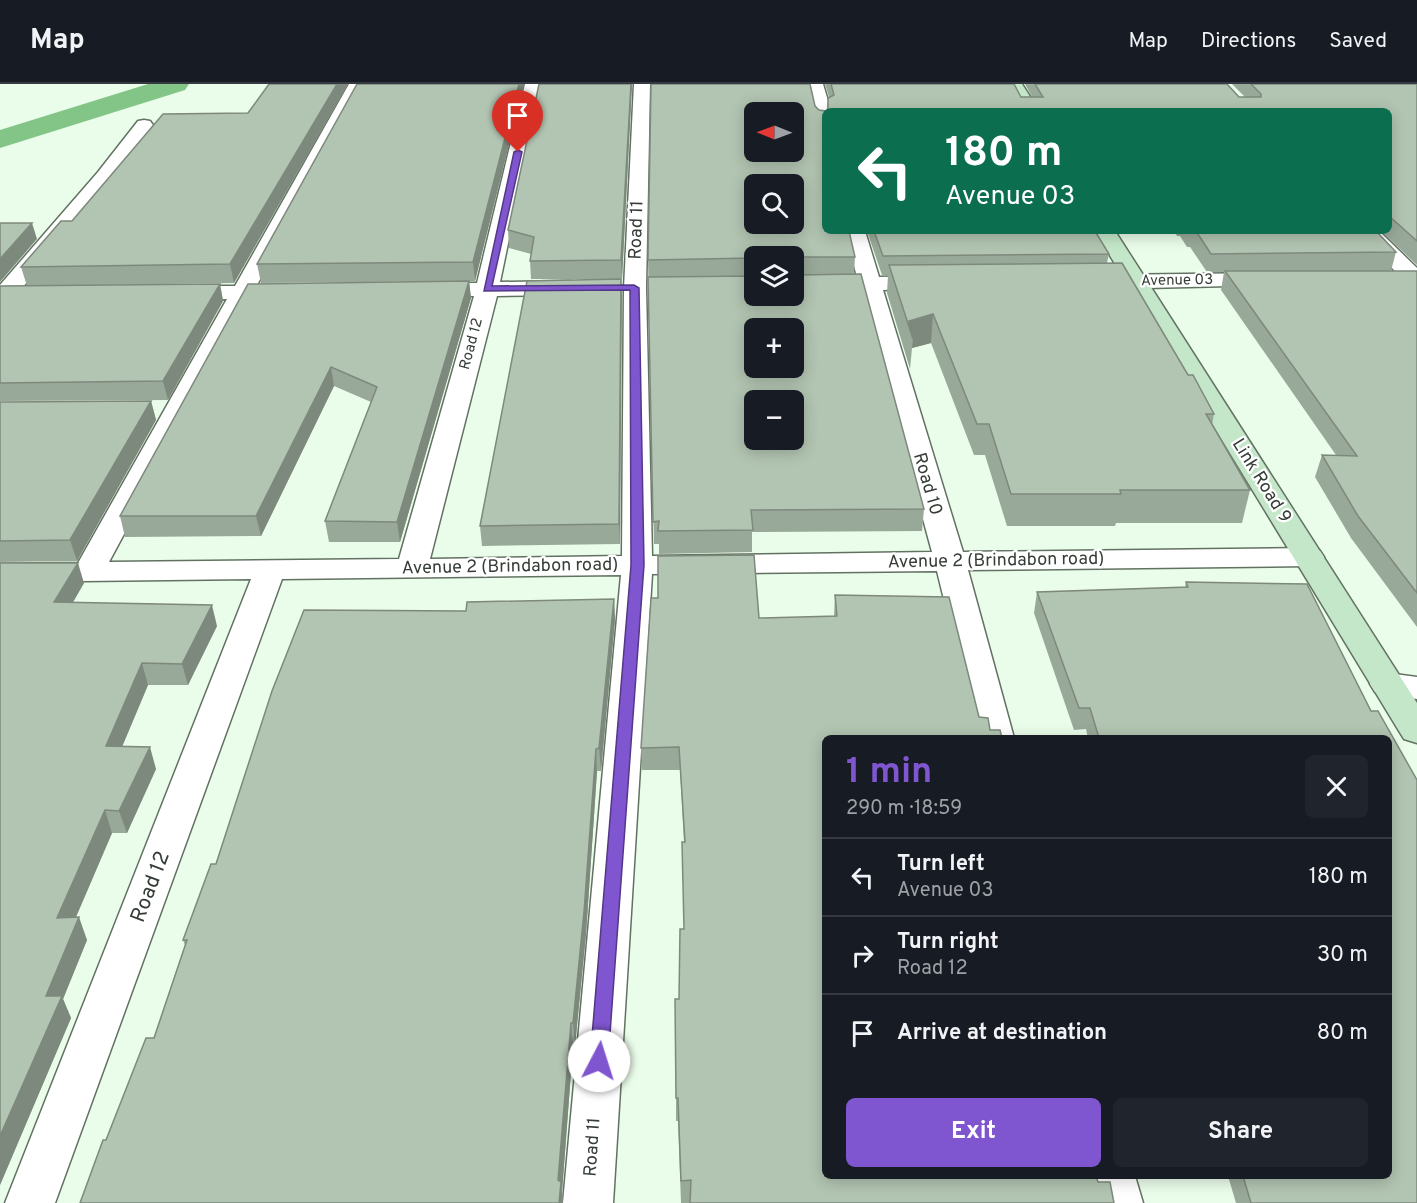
<!DOCTYPE html>
<html lang="en">
<head>
<meta charset="utf-8">
<style>
	body { margin:0; font-family:Overpass,sans-serif; background:#20242c; color:#f1f3f6; height:100vh; display:flex; flex-direction:column; font-size:22px; white-space:nowrap }
	* { box-sizing:border-box; margin:0 }
	p { font-size:20px; color:#9ea1a6 }
	.icon { flex:none; width:33px; height:33px; fill:none; stroke:currentColor; stroke-width:2; stroke-linecap:round; stroke-linejoin:round }
	.map { position:relative; flex:1; overflow:hidden }
	.side { position:absolute; left:822px; top:651px; width:570px; height:444px; display:flex; flex-direction:column; background:#171b24; border-radius:9px; box-shadow:0 3px 15px #0003 }
	.side>* { flex:none }
	.top-card { position:absolute; left:822px; top:24px; width:570px; height:126px; border-radius:9px; box-shadow:0 3px 15px #0003; background:#0b6e4f; color:#fff; overflow:hidden }
	.needle { width:39px; rotate:271deg }
	.tools { position:absolute; left:744px; top:18px; display:grid; gap:12px }
	.tools a { display:grid; place-items:center; width:60px; height:60px; border-radius:9px; background:#171b24; box-shadow:0 3px 15px #0003; font-size:30px }
	.pin { position:absolute; display:grid; place-items:center; width:51px; height:51px; color:#fff; margin:-62px -26px; border-radius:50% 50% 50% 0; rotate:-45deg; box-shadow:0 0 6px #0007 }
	.pin .icon { rotate:45deg }
	.me { position:absolute; width:66px; margin:-33px; rotate:5deg; stroke-linejoin:round; filter:drop-shadow(0 0 4px #0008) }
	.turn { display:flex; align-items:center; gap:21px; height:126px; padding:0 24px; font-size:27px }
	.turn .icon { width:78px; height:78px; stroke-width:2.5 }
	.turn b { display:block; font-size:42px; line-height:51px }
	.round { display:grid; place-items:center; flex:none; width:63px; height:63px; border-radius:9px; background:#20242c }
	.head { display:flex; align-items:center; justify-content:space-between; height:102px; padding:0 24px }
	h1 { font-size:36px; font-weight:700; line-height:45px; color:#7f56cf }
	.cta { display:flex; gap:12px; margin-top:auto; padding:12px 24px }
	.cta a { flex:1; height:69px; border-radius:9px; background:#7f56cf; color:#fff; font-size:24px; font-weight:700; line-height:69px; text-align:center }
	.cta a+a { background:#20242c; color:#f1f3f6 }
	ul { padding:0; list-style:none }
	li { display:flex; align-items:center; gap:18px; height:78px; padding:0 24px; border-top:2px solid #363941 }
	li div { flex:1 }
	li b { display:block; font-size:22px }
	li em { font-style:normal }
	header { display:flex; align-items:center; gap:36px; box-sizing:border-box; height:84px; padding:0 30px; background:#171b24; border-bottom:2px solid #363941 }
	header strong { font-size:28px }
	nav { display:flex; gap:33px; margin-inline-start:auto; font-size:21px }
	.map>svg:first-child { display:block }
	.lines { fill:none; stroke-linecap:round; stroke-linejoin:round }
	.canal { fill:#83c587; fill-rule:evenodd }
	.street-casing { stroke:#627262; stroke-width:3 }
	.secondary-casing { stroke:#627262; stroke-width:3 }
	.street { fill:#fff; fill-rule:evenodd }
	.secondary { fill:#c4e7c9; fill-rule:evenodd }
	.wall { fill:#99a999; fill-rule:evenodd }
	.shaded-wall { fill:#7d897d }
	.building { fill:#b2c4b2; stroke:#7d897d; stroke-width:1.5; fill-rule:evenodd }
	.route { fill:#7f56cf; stroke:#533887; stroke-width:1.5 }
	.labels { text-anchor:middle; dominant-baseline:central; stroke-width:4.5; stroke-linejoin:round; paint-order:stroke }
	.far-street-label { font-size:15px; fill:#353d36; stroke:#fff }
	.street-label { font-size:18px; fill:#353d36; stroke:#fff }
	.near-street-label { font-size:21px; fill:#353d36; stroke:#fff }
</style>
</head>
<body>
<header>
<strong>Map</strong>
<nav><a>Map</a><a>Directions</a><a>Saved</a></nav>
</header>
<div class="map">
<svg width="1417" height="1119" viewBox="0 0 1417 1119">
	<rect width="100%" height="100%" fill="#eafcea"/>
	<g class="lines">
		<polygon class="canal" points="148,0 189,0 185,6 0,64 0,46"/>
		<g class="street-casing">
			<g id="street">
				<polygon points="349,0 365,0 257,201 296,203 299,208 296,213 250,215 109,478 399,475 474,212 418,211 415,206 418,201 426,199 477,199 525,0 541,0 500,198 570,197 578,199 581,204 578,209 570,211 497,212 430,475 622,472 624,204 634,0 650,0 646,204 652,472 932,468 861,207 794,208 794,194 857,193 845,147 865,147 879,193 932,192 940,194 943,199 940,204 883,206 963,468 1309,464 1320,467 1324,473 1320,479 1309,482 968,486 1014,654 978,654 937,487 652,490 613,1119 563,1119 621,491 282,495 55,1119 5,1119 251,495 0,498 0,480 78,479 227,215 177,216 169,214 166,209 169,204 177,202 235,202"/>
				<polygon points="807,0 823,0 831,27 825,27 825,41 819,40 816,36"/>
				<polygon points="144,36 150,37 153,41 112,96 12,216 0,217 0,201 98,88 138,37"/>
				<polygon points="1357,147 1379,147 1417,184 1417,204 1409,202"/>
				<polygon points="1268,189 1276,191 1279,196 1276,201 1104,205 1096,203 1093,198 1096,193 1104,191"/>
				<polygon points="1387,589 1417,593 1417,615 1375,608 1370,600 1375,592"/>
				<polygon points="1087,1092 1135,1092 1143,1119 1093,1119"/>
			</g>
		</g>
		<g class="secondary-casing">
			<g id="secondary">
				<polygon points="1006,0 1022,0 1039,27 1021,27"/>
				<polygon points="1095,147 1115,147 1417,619 1417,659 1404,655 1399,647"/>
			</g>
		</g>
		<use href="#street" class="street"/>
		<use href="#secondary" class="secondary"/>
	</g>
	<g class="wall">
		<polygon points="269,0 348,0 234,199 27,202 21,183 72,137 248,29"/>
		<polygon points="524,0 475,197 261,199 257,180"/>
		<polygon points="539,0 632,0 622,195 531,195 530,177 531,170 509,164 508,146"/>
		<polygon points="825,0 1014,0 1021,13 1032,13 1025,0 1227,0 1239,13 1245,13 1232,0 1417,0 1417,181 1381,147 1389,147 1389,27 827,26 828,14 829,13"/>
		<path d="M825 147 855 173 854 190 924 425 922 447 752 448V468L659 470V460H654L648 176ZM754 172 794 212H754Z"/>
		<polygon points="867,147 1095,147 1109,170 1107,179 1188,291 1214,330 1212,341 1250,406 1242,439 1116,439 1115,442 1007,442 985,371 974,371 931,259 912,264 910,285 887,209 888,191 882,191"/>
		<polygon points="1174,147 1376,147 1396,168 1391,187 1417,187 1417,543 1351,454 1315,393 1322,371 1336,371 1221,206 1224,188 1207,188 1190,163 1187,163 1180,152 1177,152"/>
		<polygon points="621,195 620,460 482,462 480,442"/>
		<polygon points="469,197 471,214 400,458 329,458 325,437 371,318 334,302 261,452 125,453 120,432 248,200"/>
		<polygon points="220,200 223,217 168,316 0,317 0,202"/>
		<polygon points="151,317 156,336 77,477 0,478 0,318"/>
		<polygon points="0,479 84,499 73,518 217,542 188,601 148,601 122,663 156,685 127,749 112,749 76,833 87,856 63,915 71,934 0,1101"/>
		<polygon points="1186,498 1307,500 1371,627 1378,627 1417,696 1417,1119 1236,1119 1228,1092 1389,1092 1389,654 1088,654 1086,645 1074,646 1034,529 1037,508 1185,503"/>
		<polygon points="835,511 949,513 825,654 1098,1098 1114,1119 681,1119 678,1037 676,1037 676,1014 679,915 684,845 684,758 680,686 642,686 641,664 759,534 834,532"/>
		<polygon points="614,515 615,536 601,687 597,687 586,850 575,962 573,962 562,1108 563,1119 80,1119 106,1056 154,954 185,861 183,856 216,780 466,527"/>
	</g>
	<g class="shaded-wall">
		<polygon points="337,0 348,0 234,199 230,180"/>
		<polygon points="519,0 524,0 475,197 473,178"/>
		<polygon points="631,0 632,0 622,195 621,176"/>
		<polygon points="32,139 37,155 0,198 0,175"/>
		<polygon points="795,173 794,192 794,174"/>
		<polygon points="621,195 622,212 620,460 619,440"/>
		<polygon points="469,197 471,214 400,458 397,438"/>
		<polygon points="220,200 223,217 168,316 163,297"/>
		<polygon points="933,230 931,259 912,264 913,255 909,237"/>
		<polygon points="331,283 334,302 261,452 256,432"/>
		<polygon points="151,317 156,336 77,477 70,456"/>
		<polygon points="78,479 84,499 61,539 54,518"/>
		<polygon points="614,515 615,536 601,687 599,664"/>
		<polygon points="212,521 217,542 188,601 182,580"/>
		<polygon points="142,579 148,601 113,684 106,662"/>
		<polygon points="150,663 156,685 127,749 119,727"/>
		<polygon points="596,665 597,687 586,850 575,962 573,939"/>
		<polygon points="105,726 112,749 66,856 57,834"/>
		<polygon points="79,833 87,856 63,915 71,934 0,1101 0,1052 46,912"/>
		<polygon points="571,939 573,962 562,1108 563,1119 559,1119 558,1096"/>
	</g>
	<g class="building">
		<polygon points="269,0 337,0 230,180 21,183 61,137 72,137 163,30 248,29"/>
		<polygon points="357,0 519,0 473,178 257,180"/>
		<polygon points="539,0 631,0 621,176 530,177 534,153 508,146"/>
		<path d="M651 0H810L815 22 819 26 825 27V147H849L855 173H795L794 174V172H754V174L648 176ZM754 28H794V68H754ZM754 100H794V140H754Z"/>
		<polygon points="831,0 1014,0 1021,13 1043,13 1035,0 1227,0 1239,13 1261,13 1261,10 1251,0 1417,0 1417,157 1389,132 1389,27 826,27 828,25 828,14 834,11"/>
		<polygon points="0,139 32,139 0,175"/>
		<polygon points="874,147 1095,147 1109,170 883,172"/>
		<polygon points="1196,147 1376,147 1396,168 1211,170"/>
		<polygon points="1122,179 1188,291 1193,291 1214,330 1206,330 1250,406 1120,406 1121,410 1011,410 989,340 977,340 933,230 909,237 913,255 889,181"/>
		<polygon points="1225,187 1417,187 1417,509 1358,432 1322,371 1357,372"/>
		<path d="M794 190 795 191 861 190 924 425 751 426 753 446 658 447 659 437 653 438 648 193 754 192V212H794ZM754 244H794V284H754ZM754 316H794V356H754Z"/>
		<polygon points="621,195 619,440 480,442 527,197"/>
		<polygon points="469,197 397,438 325,437 377,303 331,283 256,432 120,432 248,200"/>
		<polygon points="220,200 163,297 0,299 0,202"/>
		<polygon points="151,317 70,456 0,457 0,318"/>
		<polygon points="754,471 759,534 837,532 835,511 949,513 979,633 988,634 990,646 1000,646 1002,654 825,654 825,1092 1096,1092 1098,1098 1110,1098 1114,1119 690,1119 691,1096 681,1097 678,1014 676,1014 675,915 679,915 680,845 684,845 682,758 685,758 679,663 641,664 651,514 658,514 658,472"/>
		<polygon points="0,479 78,479 54,518 212,521 182,580 142,579 106,662 150,663 119,727 105,726 57,834 79,833 46,912 62,912 0,1052"/>
		<polygon points="1186,498 1307,500 1371,627 1378,627 1417,696 1417,1119 1251,1119 1243,1092 1389,1092 1389,654 1099,654 1090,624 1079,624 1037,508 1188,503"/>
		<polygon points="614,515 599,664 596,665 584,828 573,939 571,939 558,1096 561,1098 559,1119 80,1119 103,1056 106,1056 146,954 154,954 187,856 183,856 211,780 216,780 272,607 304,526 466,527 467,518"/>
	</g>
	<polygon class="route" points="518,66 522,68 492,202 634,201 639,204 644,481 608,977 606,983 599,985 592,983 590,977 631,481 630,206 484,207 514,68"/>
	<g class="labels">
		<g class="far-street-label">
			<text transform="translate(1177 197) rotate(-1)">Avenue 03</text>
			<text transform="translate(472 260) rotate(-75)">Road 12</text>
		</g>
		<g class="street-label">
			<text transform="translate(637 146) rotate(-88)">Road 11</text>
			<text transform="translate(1261 397) rotate(58)">Link Road 9</text>
			<text transform="translate(927 400) rotate(74)">Road 10</text>
			<text transform="translate(996 477) rotate(-1)">Avenue 2 (Brindabon road)</text>
			<text transform="translate(510 483) rotate(-1)">Avenue 2 (Brindabon road)</text>
			<text transform="translate(593 1063) rotate(-86)">Road 11</text>
		</g>
		<g class="near-street-label">
			<text transform="translate(151 803) rotate(-69)">Road 12</text>
		</g>
	</g>
</svg>
<div class="tools">
<a><svg class="needle" viewBox="-14 -14 28 28"><path d="M0-13l5 13h-10z" fill="#e53935"/><path d="M0 13l5-13h-10z" fill="#9ea1a6"/></svg></a>
<a><svg class="icon" aria-label="search" viewBox="0 0 24 24"><circle cx="10" cy="10" r="6"/><path d="M15 15l6 6"/></svg></a>
<a><svg class="icon" aria-label="layers" viewBox="0 0 24 24"><path d="M12 4l9 5-9 5-9-5zM3 14l9 5 9-5"/></svg></a>
<a>+</a>
<a>−</a>
</div>
<div class="pin" style="left:518px;top:68px;background:#d93025"><svg class="icon" aria-label="arrive" viewBox="0 0 24 24"><path d="M6 21V4h12l-3 4 3 4H6"/></svg></div>
<svg class="me" style="left:599px;top:977px" viewBox="-20 -20 40 40"><circle r="19" fill="#fff"/><path d="M0-13L10 11 0 6-10 11z" fill="#7f56cf"/></svg>
<div class="top-card">
<div class="turn"><svg class="icon" aria-label="left" viewBox="0 0 24 24"><path d="M17 20v-9H6M10 6l-5 5 5 5"/></svg><div><b>180 m</b>Avenue 03</div></div>
</div>
<section class="side">
<div class="head"><div><h1>1 min</h1><p>290 m · 18:59</p></div><a class="round"><svg class="icon" aria-label="close" viewBox="0 0 24 24"><path d="M6 6l12 12M18 6L6 18"/></svg></a></div>
<ul>
<li><svg class="icon" aria-label="left" viewBox="0 0 24 24"><path d="M17 20v-9H6M10 6l-5 5 5 5"/></svg><div><b>Turn left</b><p>Avenue 03</p></div><em>180 m</em></li>
<li><svg class="icon" aria-label="right" viewBox="0 0 24 24"><path d="M7 20v-9h11M14 6l5 5-5 5"/></svg><div><b>Turn right</b><p>Road 12</p></div><em>30 m</em></li>
<li><svg class="icon" aria-label="arrive" viewBox="0 0 24 24"><path d="M6 21V4h12l-3 4 3 4H6"/></svg><div><b>Arrive at destination</b></div><em>80 m</em></li>
</ul>
<div class="cta"><a>Exit</a><a>Share</a></div>
</section>
</div>
</body>
</html>
